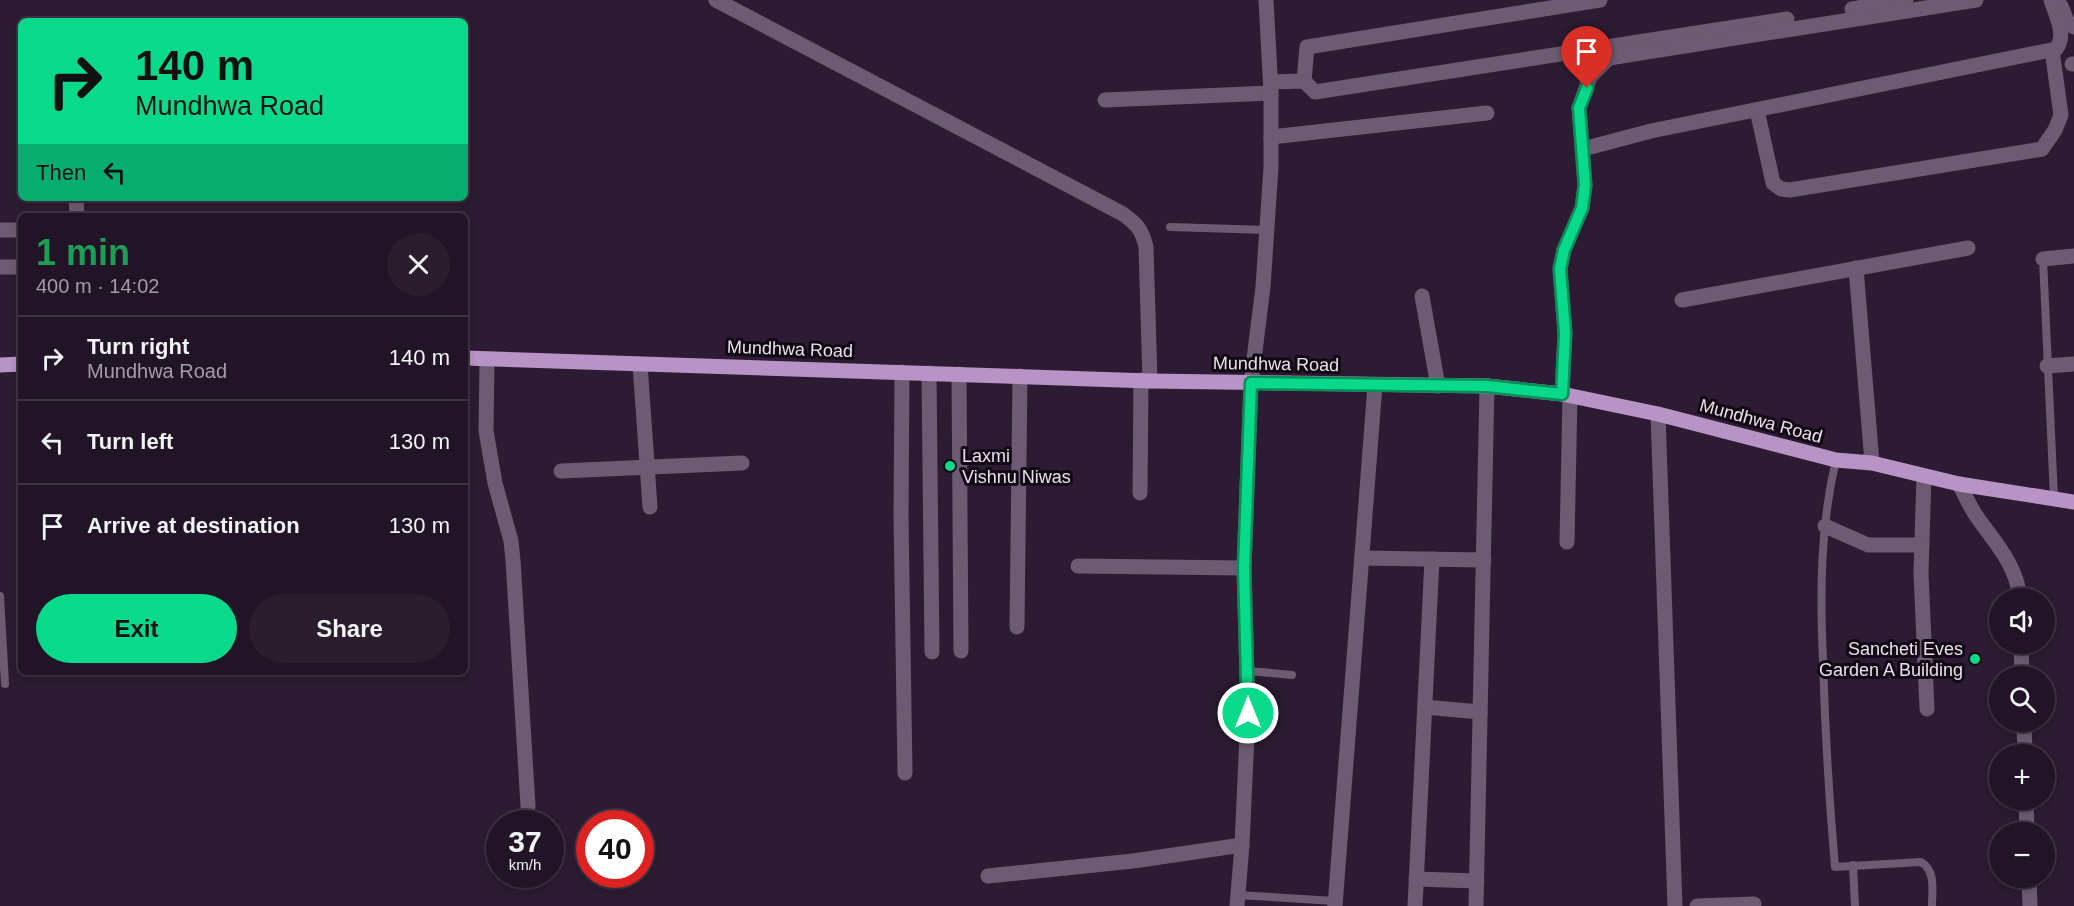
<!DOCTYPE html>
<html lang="en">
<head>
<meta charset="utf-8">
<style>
	body { margin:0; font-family:Arial,sans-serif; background:#291d2e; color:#f1f3f6; height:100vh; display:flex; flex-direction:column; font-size:22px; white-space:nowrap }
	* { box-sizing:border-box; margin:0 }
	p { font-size:20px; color:#a29ea7 }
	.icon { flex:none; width:33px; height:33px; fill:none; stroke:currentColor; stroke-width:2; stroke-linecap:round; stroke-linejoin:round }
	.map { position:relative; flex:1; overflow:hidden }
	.details { position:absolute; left:18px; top:213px; width:450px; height:462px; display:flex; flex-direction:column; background:#211426; border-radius:9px; box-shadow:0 3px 9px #0003,0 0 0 2px #3e3343 }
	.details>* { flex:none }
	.guide { position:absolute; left:18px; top:18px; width:450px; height:183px; border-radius:9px; box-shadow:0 3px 9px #0003,0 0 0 2px #3e3343; background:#09d98b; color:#111; overflow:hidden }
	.tools { position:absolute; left:1989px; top:588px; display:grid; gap:12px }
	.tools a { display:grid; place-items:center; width:66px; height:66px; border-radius:50%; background:#211426; box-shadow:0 3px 9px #0003,0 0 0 2px #3e3343; font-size:30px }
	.speed { position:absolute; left:486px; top:810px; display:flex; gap:12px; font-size:30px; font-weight:700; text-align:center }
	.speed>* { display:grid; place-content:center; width:78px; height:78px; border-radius:50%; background:#211426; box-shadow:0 3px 9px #0003,0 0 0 2px #3e3343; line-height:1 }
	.speed small { font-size:15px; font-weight:400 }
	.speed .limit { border:9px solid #d22; background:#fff; color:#111 }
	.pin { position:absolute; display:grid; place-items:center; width:51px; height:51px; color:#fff; margin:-62px -26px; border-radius:50% 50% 50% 0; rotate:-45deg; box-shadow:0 0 6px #0007 }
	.pin .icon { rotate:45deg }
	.me { position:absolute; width:66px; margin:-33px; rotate:0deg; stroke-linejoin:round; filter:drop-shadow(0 0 4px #0008) }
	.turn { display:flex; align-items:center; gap:21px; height:126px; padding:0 18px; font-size:27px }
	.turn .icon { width:78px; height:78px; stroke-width:2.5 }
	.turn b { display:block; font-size:42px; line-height:51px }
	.then { display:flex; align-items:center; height:57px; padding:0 18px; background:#0003; gap:12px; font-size:22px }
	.round { display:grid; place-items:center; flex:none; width:63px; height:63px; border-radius:32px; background:#291d2e }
	.overview { display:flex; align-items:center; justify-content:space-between; height:102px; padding:0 18px }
	h1 { font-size:36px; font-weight:700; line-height:45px; color:#1e9e55 }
	.button { display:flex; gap:12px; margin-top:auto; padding:12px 18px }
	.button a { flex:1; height:69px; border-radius:36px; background:#09d98b; color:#111; font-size:24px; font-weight:700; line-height:69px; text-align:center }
	.button a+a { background:#291d2e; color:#f1f3f6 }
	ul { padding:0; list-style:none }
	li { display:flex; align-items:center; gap:18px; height:84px; padding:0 18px; border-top:2px solid #3e3343 }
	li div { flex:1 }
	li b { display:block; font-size:22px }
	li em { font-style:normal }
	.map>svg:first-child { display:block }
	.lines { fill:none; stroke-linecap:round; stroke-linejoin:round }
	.service { stroke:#6d5b73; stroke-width:8 }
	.minor { stroke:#6d5b73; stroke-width:15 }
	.tertiary { stroke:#6d5b73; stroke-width:15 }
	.primary { stroke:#b893c5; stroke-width:15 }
	.route-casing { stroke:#068d5a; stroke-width:15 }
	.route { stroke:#09d98b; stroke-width:10 }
	.poi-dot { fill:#09d98b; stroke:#100913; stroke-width:2 }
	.labels { text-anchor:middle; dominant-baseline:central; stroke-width:6; stroke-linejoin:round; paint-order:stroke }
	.street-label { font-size:18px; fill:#ebe0ef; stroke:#100913 }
	.poi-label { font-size:18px; fill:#ebe0ef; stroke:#100913; text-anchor:start }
</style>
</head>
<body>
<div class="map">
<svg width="2074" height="906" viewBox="0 0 2074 906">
	<rect width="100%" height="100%" fill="#2c1b32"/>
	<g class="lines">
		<g class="service">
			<polyline points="1170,227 1267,230"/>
			<polyline points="2043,259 2054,498"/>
			<path d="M1836 460C1820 527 1820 594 1823 661 1825 730 1829 798 1835 867L1921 862C1936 871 1932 890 1932 906"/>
			<polyline points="0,596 5,684"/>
			<polyline points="1249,671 1292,675"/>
			<polyline points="1853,865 1855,906"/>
			<polyline points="1238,895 1335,901"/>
		</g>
		<g class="minor">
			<path d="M716 0 1123 214C1138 225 1142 230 1146 247L1150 381"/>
			<polyline points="2061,6 2067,21 2074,27"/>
			<polyline points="1852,9 1906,0"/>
			<polyline points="2072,64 2074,64"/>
			<polyline points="1304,81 1307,47 1600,0"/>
			<polyline points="1271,82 1304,81 1315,92 1787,19"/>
			<polyline points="1105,100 1271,93"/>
			<polyline points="1757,110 1773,183 1781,189 1790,190 2042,149 2055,130 2061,115 2052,50"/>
			<polyline points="1271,137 1487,113"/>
			<path d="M1583 149 1651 131 2056 49C2067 35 2056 16 2051 0"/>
			<polyline points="76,198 77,216"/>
			<polyline points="0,230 21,230"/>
			<polyline points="2043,259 2074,256"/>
			<polyline points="0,267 21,267"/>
			<polyline points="1856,268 1872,463"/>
			<polyline points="1422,296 1438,386"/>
			<polyline points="1682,300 1968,248"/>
			<polyline points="487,359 486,431 495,483 511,541 513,560 528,806"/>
			<polyline points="640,364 650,507"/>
			<polyline points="2047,366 2074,364"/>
			<polyline points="902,372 901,517 905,773"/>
			<polyline points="929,373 932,652"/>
			<polyline points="959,374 961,651"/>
			<polyline points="1562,394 1565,333 1560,269 1564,250 1582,208 1585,185 1579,108 1590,77 1609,58 1976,0"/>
			<polyline points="1658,414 1675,906"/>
			<polyline points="561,471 742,463"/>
			<polyline points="1924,476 1921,573 1927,709"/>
			<path d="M1959 484C1965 495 1970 507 1977 517 1996 544 2016 564 2020 598"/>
			<polyline points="1140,493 1141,380"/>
			<polyline points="1825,526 1868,545 1922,545"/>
			<polyline points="1567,542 1570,396"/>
			<polyline points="1362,558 1484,560"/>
			<polyline points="1078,566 1244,568"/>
			<polyline points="1017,627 1020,376"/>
			<polyline points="2021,644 2022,676"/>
			<polyline points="1425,707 1480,712"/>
			<polyline points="2024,722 2025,754"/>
			<polyline points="2026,800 2027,832"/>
			<polyline points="988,876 1133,861 1242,845"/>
			<polyline points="2029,878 2030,906"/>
			<polyline points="1416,879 1477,881"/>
			<polyline points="1335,906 1375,385"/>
			<polyline points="1415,906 1432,559"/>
			<polyline points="1476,906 1487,386"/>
			<polyline points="1697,906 1754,904"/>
		</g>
		<polyline class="tertiary" points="1237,906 1242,845 1248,713 1244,568 1251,383 1263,287 1271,167 1271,93 1266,0"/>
		<g class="primary">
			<polyline points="465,358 1150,381 1487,386 1562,394 1658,414 1836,460 1872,463 1959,484 2074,502"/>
			<polyline points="0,365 21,364"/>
		</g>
	</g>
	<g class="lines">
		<g class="route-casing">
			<polyline id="route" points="1248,713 1244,568 1251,383 1487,386 1562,394 1565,333 1560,269 1564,250 1582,208 1585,185 1579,108 1587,88"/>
		</g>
		<use href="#route" class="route"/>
	</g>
	<g class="poi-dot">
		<circle cx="950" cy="466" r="6"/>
		<circle cx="1975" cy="659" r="6"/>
	</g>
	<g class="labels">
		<g class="street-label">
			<text transform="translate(790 349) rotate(2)">Mundhwa Road</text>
			<text transform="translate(1276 364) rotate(1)">Mundhwa Road</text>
			<text transform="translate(1761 421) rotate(15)">Mundhwa Road</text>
		</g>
		<g class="poi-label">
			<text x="962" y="456">Laxmi<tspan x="962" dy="21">Vishnu Niwas</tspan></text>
			<text x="1963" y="649" text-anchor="end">Sancheti Eves<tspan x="1963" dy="21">Garden A Building</tspan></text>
		</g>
	</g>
</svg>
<div class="tools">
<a><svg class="icon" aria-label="sound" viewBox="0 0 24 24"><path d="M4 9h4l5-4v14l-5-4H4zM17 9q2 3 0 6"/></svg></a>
<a><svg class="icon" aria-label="search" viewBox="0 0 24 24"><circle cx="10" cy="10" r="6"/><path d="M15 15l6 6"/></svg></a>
<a>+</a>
<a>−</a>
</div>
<div class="speed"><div>37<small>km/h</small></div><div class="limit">40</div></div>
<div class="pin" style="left:1587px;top:88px;background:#d93025"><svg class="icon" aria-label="arrive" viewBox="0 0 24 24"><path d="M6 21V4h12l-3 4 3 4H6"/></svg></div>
<svg class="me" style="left:1248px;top:713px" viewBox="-20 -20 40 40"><circle r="17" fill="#09d98b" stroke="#fff" stroke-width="3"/><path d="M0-11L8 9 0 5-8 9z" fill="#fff"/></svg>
<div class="guide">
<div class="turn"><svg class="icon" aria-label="right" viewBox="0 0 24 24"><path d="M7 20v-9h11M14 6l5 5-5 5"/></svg><div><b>140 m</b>Mundhwa Road</div></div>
<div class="then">Then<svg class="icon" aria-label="left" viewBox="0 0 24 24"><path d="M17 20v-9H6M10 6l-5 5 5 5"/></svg></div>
</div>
<section class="details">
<div class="overview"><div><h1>1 min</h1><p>400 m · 14:02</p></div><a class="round"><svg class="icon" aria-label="close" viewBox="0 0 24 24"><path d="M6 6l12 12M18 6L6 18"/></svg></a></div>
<ul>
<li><svg class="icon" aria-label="right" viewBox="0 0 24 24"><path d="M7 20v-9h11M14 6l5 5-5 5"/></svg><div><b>Turn right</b><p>Mundhwa Road</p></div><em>140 m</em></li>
<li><svg class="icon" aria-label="left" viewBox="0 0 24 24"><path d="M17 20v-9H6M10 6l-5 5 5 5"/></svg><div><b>Turn left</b></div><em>130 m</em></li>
<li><svg class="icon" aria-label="arrive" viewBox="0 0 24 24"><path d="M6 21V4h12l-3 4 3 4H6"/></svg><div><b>Arrive at destination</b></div><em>130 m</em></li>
</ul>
<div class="button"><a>Exit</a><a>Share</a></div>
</section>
</div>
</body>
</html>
